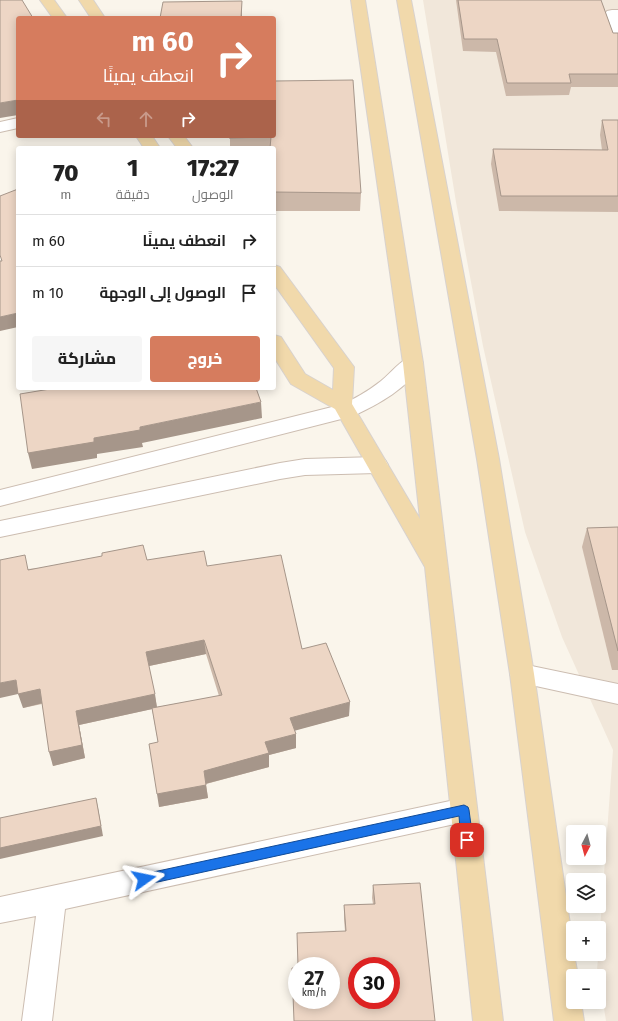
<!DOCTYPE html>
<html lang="ar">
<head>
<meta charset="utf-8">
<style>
	body { margin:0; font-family:"Fira Sans",Cairo,sans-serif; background:#f6f6f6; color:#222; direction:rtl; height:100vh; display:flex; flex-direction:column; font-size:15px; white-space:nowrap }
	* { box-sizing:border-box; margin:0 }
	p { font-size:13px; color:#767676 }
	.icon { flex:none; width:22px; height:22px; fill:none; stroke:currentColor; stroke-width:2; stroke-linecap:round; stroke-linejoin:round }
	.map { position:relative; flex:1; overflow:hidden; direction:ltr }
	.drawer { position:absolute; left:16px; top:146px; width:260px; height:244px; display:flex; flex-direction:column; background:#fff; border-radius:4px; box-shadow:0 2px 10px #0003; direction:rtl }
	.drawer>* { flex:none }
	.guide { position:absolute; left:16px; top:16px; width:260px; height:122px; border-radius:4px; box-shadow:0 2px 10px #0003; direction:rtl; background:#d67c5e; color:#fff; overflow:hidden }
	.needle { width:26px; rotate:186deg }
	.tools { position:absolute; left:566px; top:825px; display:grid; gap:8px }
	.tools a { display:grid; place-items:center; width:40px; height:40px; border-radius:4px; background:#fff; box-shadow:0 2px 10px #0003; font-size:20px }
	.speed { position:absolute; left:288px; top:957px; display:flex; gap:8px; font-size:20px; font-weight:700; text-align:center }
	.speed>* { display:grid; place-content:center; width:52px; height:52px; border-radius:50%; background:#fff; box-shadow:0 2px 10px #0003; line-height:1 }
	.speed small { font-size:10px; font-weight:400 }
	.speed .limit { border:6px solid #d22; background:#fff; color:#111 }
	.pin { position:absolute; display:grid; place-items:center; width:34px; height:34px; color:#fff; margin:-17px; border-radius:8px; box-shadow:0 2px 6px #0006 }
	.me { position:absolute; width:44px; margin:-22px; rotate:78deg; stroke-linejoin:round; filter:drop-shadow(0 0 3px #0008) }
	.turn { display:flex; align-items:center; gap:14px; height:84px; padding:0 16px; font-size:18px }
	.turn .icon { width:52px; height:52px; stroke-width:2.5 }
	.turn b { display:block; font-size:28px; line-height:34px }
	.lanes { display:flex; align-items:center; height:38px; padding:0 16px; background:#0003; justify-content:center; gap:20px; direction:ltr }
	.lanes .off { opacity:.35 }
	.eta { display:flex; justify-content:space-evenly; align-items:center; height:68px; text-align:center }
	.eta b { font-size:24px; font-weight:800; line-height:28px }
	.cta { display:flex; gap:8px; margin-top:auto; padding:8px 16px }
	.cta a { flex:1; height:46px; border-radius:4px; background:#d67c5e; color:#fff; font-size:16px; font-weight:800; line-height:46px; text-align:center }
	.cta a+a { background:#f6f6f6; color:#222 }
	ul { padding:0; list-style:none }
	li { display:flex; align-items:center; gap:12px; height:52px; padding:0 16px; border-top:1px solid #e0e0e0 }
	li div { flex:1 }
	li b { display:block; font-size:15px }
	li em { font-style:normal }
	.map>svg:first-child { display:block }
	.residential { fill:#f1e7da }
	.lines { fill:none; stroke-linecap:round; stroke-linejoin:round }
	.minor-casing { stroke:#ccbdb1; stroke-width:2 }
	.primary-casing { stroke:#d8d2ce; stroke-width:2 }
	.minor { fill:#fff; fill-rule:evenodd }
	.primary { fill:#f1d9ab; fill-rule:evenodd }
	.wall { fill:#ccb8a9; fill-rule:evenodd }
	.shaded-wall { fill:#a6968a }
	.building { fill:#edd6c5; stroke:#a6968a; fill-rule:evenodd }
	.route { fill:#1a73e8; stroke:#114b97 }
</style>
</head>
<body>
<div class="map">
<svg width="618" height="1021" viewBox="0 0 618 1021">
	<rect width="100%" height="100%" fill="#faf5eb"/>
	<polygon class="residential" points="423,0 618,0 618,1021 606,1021 599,976 598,976 597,971 613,750 562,637 525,532 483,346 456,202"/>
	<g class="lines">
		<g class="minor-casing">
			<g id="minor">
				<polygon points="612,10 618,10 618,38 613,37 605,14 607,11"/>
				<polygon points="18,118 18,128 0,132 0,122"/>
				<path d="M413 356 420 358 423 363C408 388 379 404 353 416L0 506V490L340 405C355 399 368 391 381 381 391 373 400 360 413 356Z"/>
				<polygon points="377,457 385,460 388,465 385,470 377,473 305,475 280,479 0,537 0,521 280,463 305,459"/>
				<polygon points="522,664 618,684 618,704 513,681 510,674 513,667"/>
				<polygon points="464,798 473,802 477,810 473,818 464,822 65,909 52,1021 22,1021 36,916 0,923 0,897"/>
			</g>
		</g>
		<g class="primary-casing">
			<g id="primary">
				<polygon points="40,0 54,0 67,18 53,18"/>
				<polygon points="79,0 93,0 105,18 91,18"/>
				<polygon points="351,0 365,0 423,363 503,1021 473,1021 425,567 335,409 291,384 274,357 274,335 281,337 305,374 333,390 334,368 274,284 274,265 280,267 354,367 352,404 420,519 403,363"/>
				<polygon points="397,0 411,0 499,459 534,674 573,945 573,954 574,954 578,976 573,976 573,1002 581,1002 584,1021 554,1021 510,674 477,459"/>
				<polygon points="136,136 152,136 160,148 144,148"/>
				<polygon points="168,136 184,136 193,148 177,148"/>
			</g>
		</g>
		<use href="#minor" class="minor"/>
		<use href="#primary" class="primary"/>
	</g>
	<g class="wall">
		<polygon points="456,0 601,0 613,33 618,33 618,87 571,87 569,95 506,96 496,52 463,51"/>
		<polygon points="602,120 618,120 618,212 499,211 491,164 493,149 602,150 600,135"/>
		<polygon points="230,136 274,136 361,193 360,211 274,211 274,148 230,148"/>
		<polygon points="618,527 618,670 612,670 582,547 587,528"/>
		<path d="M147 560 207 566 302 649 349 716 295 730 296 748 269 755V767L206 784 208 798 159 807 158 742 152 709 79 725 85 758 53 766 42 704 23 708 28 569ZM206 654 219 696 157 707 149 666Z"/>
		<polygon points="373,885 435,1021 297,968 345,931 344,919 344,905 373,904 372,898"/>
	</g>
	<g class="shaded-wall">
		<polygon points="242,1 242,18 241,18"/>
		<polygon points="18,100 18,115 0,118 0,103"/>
		<polygon points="18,313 18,327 0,331 0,317"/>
		<polygon points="261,402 262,418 142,443 143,447 97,454 97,458 32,469 28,453 140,427"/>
		<polygon points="204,640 206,654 149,666 146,652"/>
		<polygon points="16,680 40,689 43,703 23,708 18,694 0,698 0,683"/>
		<polygon points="155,694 157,708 79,725 85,758 53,766 49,752 76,711"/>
		<polygon points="350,702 349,716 290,732 290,718"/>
		<polygon points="296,734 296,748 269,755 269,767 205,784 204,771 265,742"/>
		<polygon points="206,785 208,798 159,807 157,794"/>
		<polygon points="96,798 98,808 103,836 0,859 0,848"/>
	</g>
	<g class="building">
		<polygon points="0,0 22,0 33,18 18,18 18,100 0,103"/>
		<polygon points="458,0 601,0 613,33 618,33 618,74 569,74 571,83 507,83 497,39 464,39"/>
		<polygon points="242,1 241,18 160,18 163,2"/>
		<polygon points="353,80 361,193 274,192 274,148 270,148 271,137 229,138 230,136 274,136 274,81"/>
		<polygon points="602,120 618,120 618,196 501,196 493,149 608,150"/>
		<polygon points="18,189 18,313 0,317 0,261 2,261 0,255 0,196"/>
		<polygon points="56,388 256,388 261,402 140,427 140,430 94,438 94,442 28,453 20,394"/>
		<polygon points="618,527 618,651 587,528"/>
		<polygon points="143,545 147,560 204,551 207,566 281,555 302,649 326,643 350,702 290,718 296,734 265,742 269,753 204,771 206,785 157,794 149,744 158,742 152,708 222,695 204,640 146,652 155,694 76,711 82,745 49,752 40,689 18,694 16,680 0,683 0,560 25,555 28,570 102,556 102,553"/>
		<polygon points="96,798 101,826 0,848 0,818"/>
		<path d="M420 883 435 1021H294L292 968H297V1000H331V966H298L297 933 346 931 344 905 375 904 373 885ZM357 966H391V1000H357Z"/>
	</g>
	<polygon class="route" points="464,805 468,807 469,810 473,840 471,844 467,846 463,844 461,840 459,816 144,885 140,883 138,879 140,876 144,874"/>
</svg>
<div class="tools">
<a><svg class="needle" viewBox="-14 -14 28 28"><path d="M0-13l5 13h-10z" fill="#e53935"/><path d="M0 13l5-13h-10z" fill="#767676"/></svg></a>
<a><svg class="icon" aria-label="layers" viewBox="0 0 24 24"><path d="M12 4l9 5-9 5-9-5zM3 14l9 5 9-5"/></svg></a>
<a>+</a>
<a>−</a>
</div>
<div class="speed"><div>27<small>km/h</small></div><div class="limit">30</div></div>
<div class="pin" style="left:467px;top:840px;background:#d93025"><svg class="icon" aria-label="arrive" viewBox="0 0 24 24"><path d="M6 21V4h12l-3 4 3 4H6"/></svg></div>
<svg class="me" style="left:144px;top:879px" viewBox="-20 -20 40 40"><path d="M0-17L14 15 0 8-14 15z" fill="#1a73e8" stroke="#fff" stroke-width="4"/></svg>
<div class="guide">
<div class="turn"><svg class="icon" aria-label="right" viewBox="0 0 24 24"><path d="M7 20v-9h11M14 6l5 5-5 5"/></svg><div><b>60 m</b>انعطف يمينًا</div></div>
<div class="lanes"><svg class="icon off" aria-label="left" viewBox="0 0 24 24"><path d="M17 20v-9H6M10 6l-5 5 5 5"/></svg><svg class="icon off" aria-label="ahead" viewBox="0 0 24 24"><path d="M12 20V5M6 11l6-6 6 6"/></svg><svg class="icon" aria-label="right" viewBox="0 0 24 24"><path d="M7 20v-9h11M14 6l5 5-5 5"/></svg></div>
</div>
<section class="drawer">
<div class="eta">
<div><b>17:27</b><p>الوصول</p></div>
<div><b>1</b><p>دقيقة</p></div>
<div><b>70</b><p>m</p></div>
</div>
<ul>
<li><svg class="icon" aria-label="right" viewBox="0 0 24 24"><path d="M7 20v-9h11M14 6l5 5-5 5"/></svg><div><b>انعطف يمينًا</b></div><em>60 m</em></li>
<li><svg class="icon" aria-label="arrive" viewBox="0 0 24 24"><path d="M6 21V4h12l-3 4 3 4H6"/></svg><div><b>الوصول إلى الوجهة</b></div><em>10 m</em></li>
</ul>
<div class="cta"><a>خروج</a><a>مشاركة</a></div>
</section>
</div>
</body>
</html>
